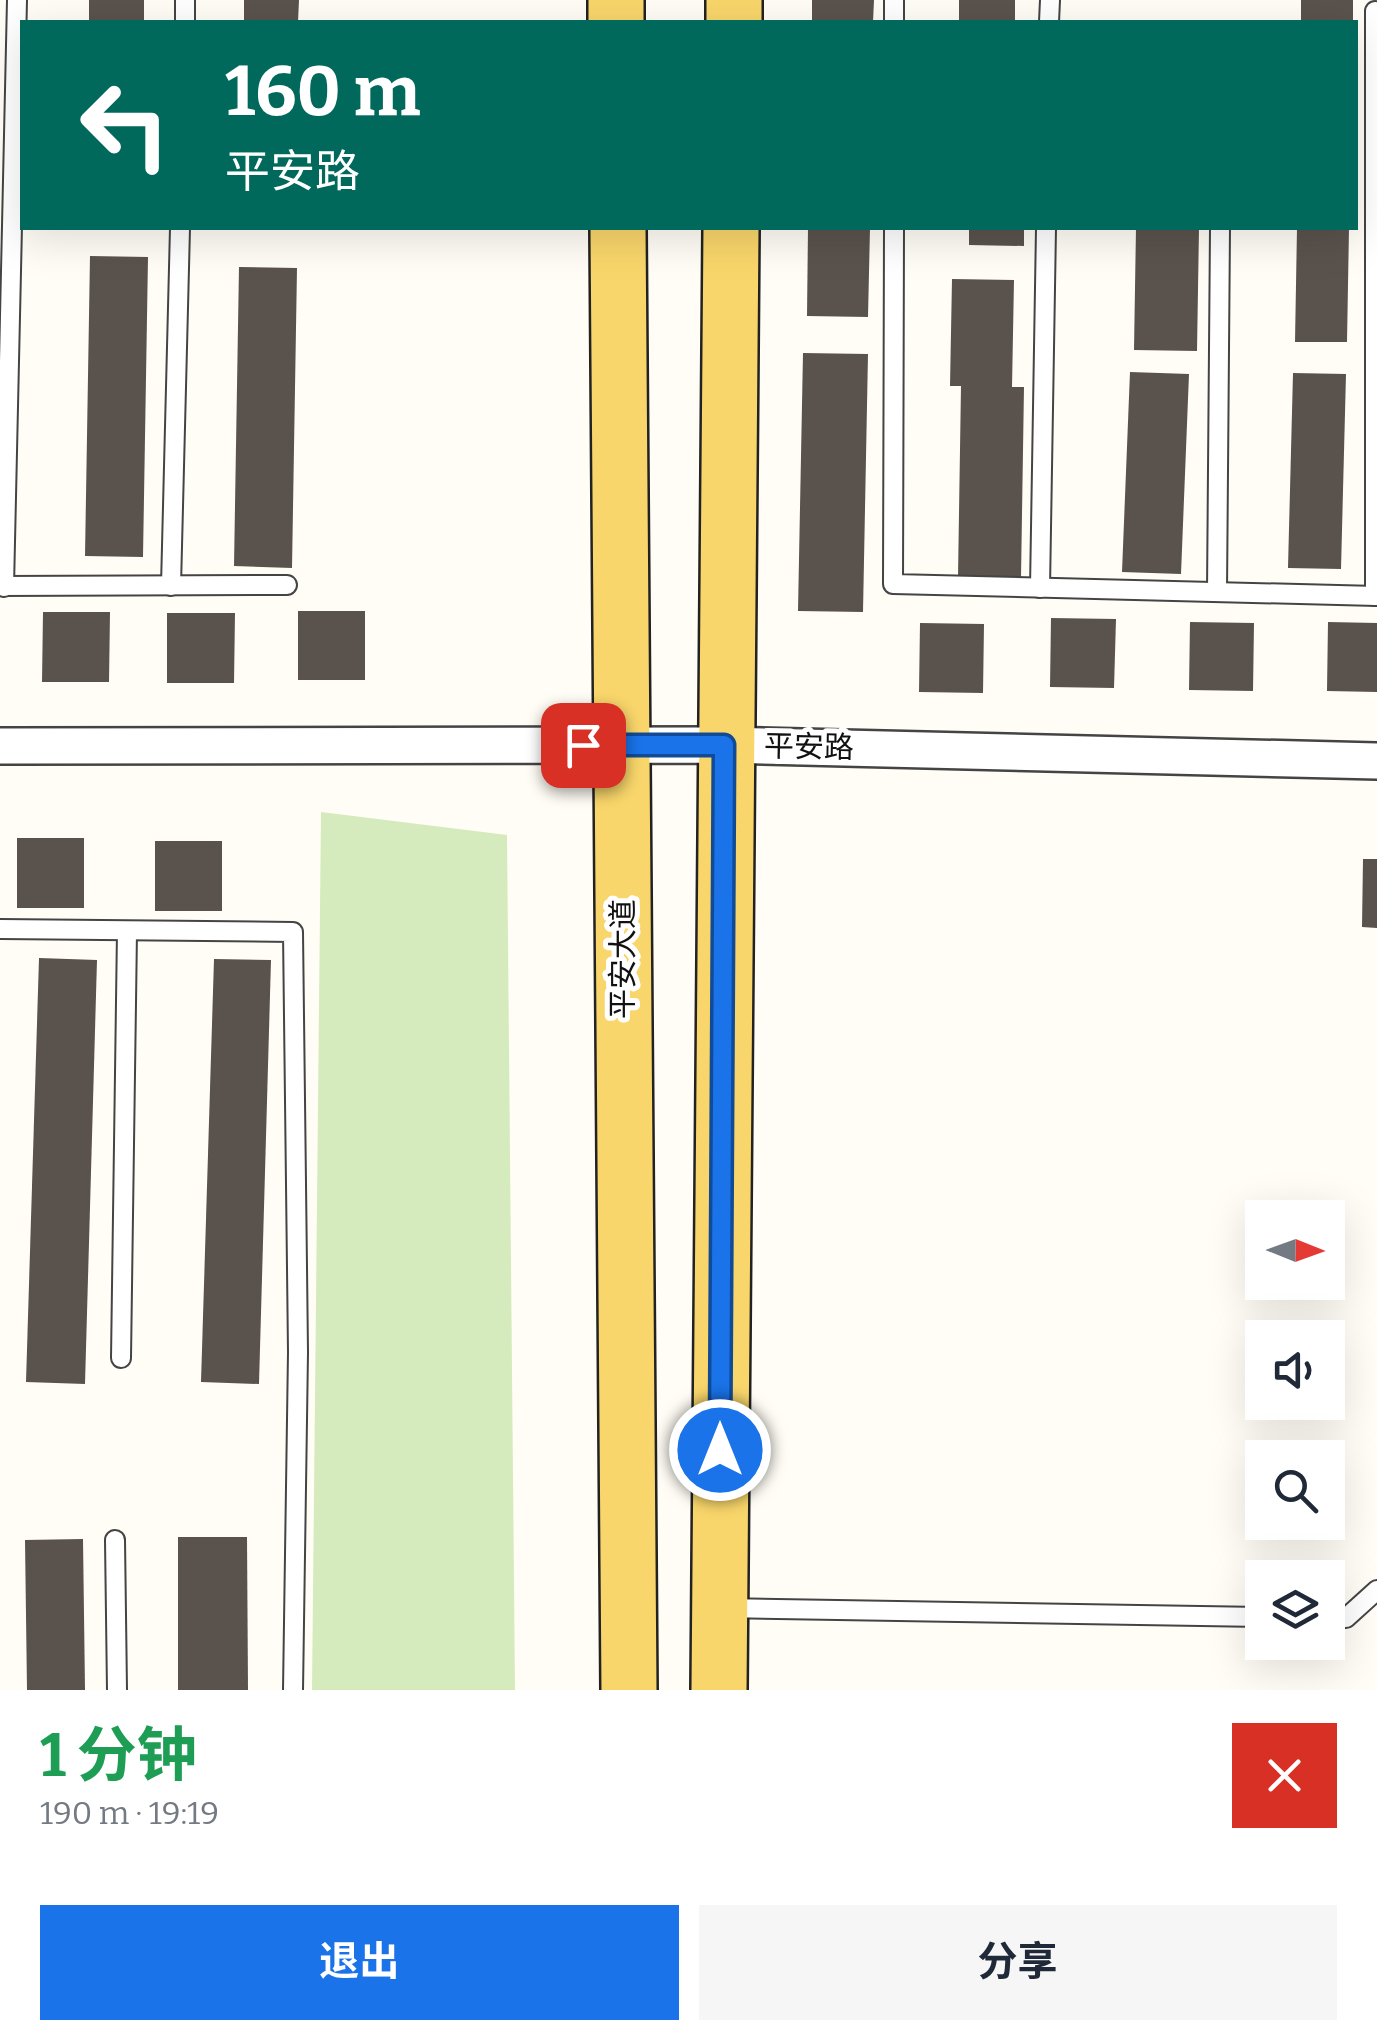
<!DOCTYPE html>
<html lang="zh">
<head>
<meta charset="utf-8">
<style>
	body { margin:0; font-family:Bitter,"Noto Sans SC",serif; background:#f6f6f7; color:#1f2937; height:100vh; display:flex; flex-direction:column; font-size:38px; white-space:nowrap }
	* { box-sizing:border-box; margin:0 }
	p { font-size:32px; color:#747a83 }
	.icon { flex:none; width:55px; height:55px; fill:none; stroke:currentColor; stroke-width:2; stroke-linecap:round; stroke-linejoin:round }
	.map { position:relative; height:1690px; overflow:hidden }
	.sheet { display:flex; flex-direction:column; background:#fff; flex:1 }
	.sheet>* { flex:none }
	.banner { position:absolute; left:20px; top:20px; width:1338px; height:210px; border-radius:0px; box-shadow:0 10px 40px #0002; background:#00695c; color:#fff; overflow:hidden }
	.needle { width:65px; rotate:91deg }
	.tools { position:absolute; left:1245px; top:1200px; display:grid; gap:20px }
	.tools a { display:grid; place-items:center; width:100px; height:100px; border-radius:0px; background:#fff; box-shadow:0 10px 40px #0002; font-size:50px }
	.pin { position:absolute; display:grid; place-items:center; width:85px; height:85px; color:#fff; margin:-42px; border-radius:20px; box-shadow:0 5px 15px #0006 }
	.me { position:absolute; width:110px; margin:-55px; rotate:0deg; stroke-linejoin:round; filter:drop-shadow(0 0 8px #0008) }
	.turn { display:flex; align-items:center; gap:35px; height:210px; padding:0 40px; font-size:45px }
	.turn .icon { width:130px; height:130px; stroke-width:2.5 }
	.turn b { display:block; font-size:70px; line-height:85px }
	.round { display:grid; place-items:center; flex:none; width:105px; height:105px; border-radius:0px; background:#f6f6f7 }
	.head { display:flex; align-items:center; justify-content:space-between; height:170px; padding:0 40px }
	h1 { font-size:60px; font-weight:700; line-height:75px; color:#1e9e55 }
	.primary-button { display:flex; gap:20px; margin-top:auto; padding:20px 40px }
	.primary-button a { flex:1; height:115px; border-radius:0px; background:#1a73e8; color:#fff; font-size:40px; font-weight:700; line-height:115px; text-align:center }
	.primary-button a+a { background:#f6f6f7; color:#1f2937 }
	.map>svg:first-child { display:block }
	.green { fill:#d5ebbd }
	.building { fill:#5a524d }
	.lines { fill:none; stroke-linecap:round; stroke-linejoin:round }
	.service-casing { stroke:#444; stroke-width:22 }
	.minor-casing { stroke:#444; stroke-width:40 }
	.primary-casing { stroke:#222; stroke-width:60 }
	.service { stroke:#fff; stroke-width:18 }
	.minor { stroke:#fff; stroke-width:35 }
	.primary { stroke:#f9d66b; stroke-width:55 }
	.route-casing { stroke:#114b97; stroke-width:25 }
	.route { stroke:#1a73e8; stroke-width:18 }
	.labels { text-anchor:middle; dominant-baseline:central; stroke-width:10; stroke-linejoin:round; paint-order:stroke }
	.street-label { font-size:30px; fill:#111; stroke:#fff }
</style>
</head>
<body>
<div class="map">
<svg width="1377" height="1690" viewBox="0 0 1377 1690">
	<rect width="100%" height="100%" fill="#fffdf5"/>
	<polygon class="green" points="321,812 507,835 515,1690 312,1690"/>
	<g class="building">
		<rect x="89" y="0" width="55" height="22"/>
		<polygon points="244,0 299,0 298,22 244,22"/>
		<polygon points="812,0 874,0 873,22 812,22"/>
		<rect x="959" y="0" width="56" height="22"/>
		<rect x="1301" y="0" width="52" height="22"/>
		<polygon points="808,228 870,228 868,317 807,316"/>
		<polygon points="969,228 1024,228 1024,246 969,245"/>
		<polygon points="1136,228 1199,228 1197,351 1134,350"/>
		<polygon points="1297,228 1349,228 1347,342 1295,342"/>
		<polygon points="90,256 148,257 143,557 85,556"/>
		<polygon points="239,267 297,268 292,568 234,566"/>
		<polygon points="952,279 1014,280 1012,387 1024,387 1021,578 958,577 961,386 950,386"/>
		<polygon points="803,353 868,354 863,612 798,611"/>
		<polygon points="1130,372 1189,374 1181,574 1122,572"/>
		<polygon points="1293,373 1346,374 1341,569 1288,568"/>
		<rect x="298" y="611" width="67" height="69"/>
		<polygon points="43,612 110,612 109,682 42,682"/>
		<polygon points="167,613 235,613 234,683 167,683"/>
		<polygon points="1051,618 1116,619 1114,688 1050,687"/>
		<polygon points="1190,622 1254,623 1253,691 1189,690"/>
		<polygon points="1328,622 1377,623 1377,692 1327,691"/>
		<polygon points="920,623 984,624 983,693 919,692"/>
		<rect x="17" y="838" width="67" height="70"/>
		<rect x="155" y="841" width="67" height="70"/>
		<polygon points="1363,859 1377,859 1377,928 1362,927"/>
		<polygon points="39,958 97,960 85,1384 26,1382"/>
		<polygon points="214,959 271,960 259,1384 201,1382"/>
		<polygon points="178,1537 247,1537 248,1690 178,1690"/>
		<polygon points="83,1539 85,1690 27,1690 25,1540"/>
	</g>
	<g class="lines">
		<g class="service-casing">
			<g id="service">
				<polyline points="185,22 185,0"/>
				<polyline points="894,22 894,0"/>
				<polyline points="1049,22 1050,0"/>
				<polyline points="894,228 893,584 1377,596"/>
				<polyline points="0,586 287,585"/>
				<polyline points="171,586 180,228"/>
				<polyline points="4,587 17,0"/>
				<polyline points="1040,588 1046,228"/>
				<polyline points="1217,592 1220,228"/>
				<polyline points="1375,596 1375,11"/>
				<polyline points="0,929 293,932 298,1352 293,1690"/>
				<polyline points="121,1358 127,931"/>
				<polyline points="115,1540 117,1690"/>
				<polyline points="723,1608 1262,1617"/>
				<polyline points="1328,1618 1346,1618 1377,1590"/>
			</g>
		</g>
		<g class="minor-casing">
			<polyline id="minor" points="0,746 724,745 1377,761"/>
		</g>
		<g class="primary-casing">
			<g id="primary">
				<polyline points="616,0 616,22"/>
				<polyline points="734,22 734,0"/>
				<polyline points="618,228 629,1690"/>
				<polyline points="719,1690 731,228"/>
			</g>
		</g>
		<use href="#service" class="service"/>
		<use href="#minor" class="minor"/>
		<use href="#primary" class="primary"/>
	</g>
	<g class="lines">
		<g class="route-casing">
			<polyline id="route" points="583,745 724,745 720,1450"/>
		</g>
		<use href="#route" class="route"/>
	</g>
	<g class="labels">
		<g class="street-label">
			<text transform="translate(809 747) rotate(1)">平安路</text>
			<text transform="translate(623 959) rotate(-90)">平安大道</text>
		</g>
	</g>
</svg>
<div class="tools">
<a><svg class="needle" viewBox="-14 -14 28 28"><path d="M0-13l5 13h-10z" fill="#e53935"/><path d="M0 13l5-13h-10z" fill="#747a83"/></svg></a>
<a><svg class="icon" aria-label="sound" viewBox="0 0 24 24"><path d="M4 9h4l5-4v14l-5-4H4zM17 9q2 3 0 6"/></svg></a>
<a><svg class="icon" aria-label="search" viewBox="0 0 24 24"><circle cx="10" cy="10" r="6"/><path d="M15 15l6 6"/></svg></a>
<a><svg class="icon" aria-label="layers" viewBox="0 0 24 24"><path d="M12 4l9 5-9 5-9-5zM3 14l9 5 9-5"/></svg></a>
</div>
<div class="pin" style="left:583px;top:745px;background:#d93025"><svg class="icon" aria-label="arrive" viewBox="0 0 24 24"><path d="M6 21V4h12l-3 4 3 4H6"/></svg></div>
<svg class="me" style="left:720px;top:1450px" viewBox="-20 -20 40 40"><circle r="17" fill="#1a73e8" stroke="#fff" stroke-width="3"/><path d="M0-11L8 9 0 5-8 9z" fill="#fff"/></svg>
<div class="banner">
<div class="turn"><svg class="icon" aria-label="left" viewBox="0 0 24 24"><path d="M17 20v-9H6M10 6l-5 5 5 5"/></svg><div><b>160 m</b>平安路</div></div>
</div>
</div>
<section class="sheet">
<div class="head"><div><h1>1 分钟</h1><p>190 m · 19:19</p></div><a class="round" style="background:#d93025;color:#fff"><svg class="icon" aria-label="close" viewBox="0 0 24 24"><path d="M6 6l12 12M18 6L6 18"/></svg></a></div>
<div class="primary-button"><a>退出</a><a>分享</a></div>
</section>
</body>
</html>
